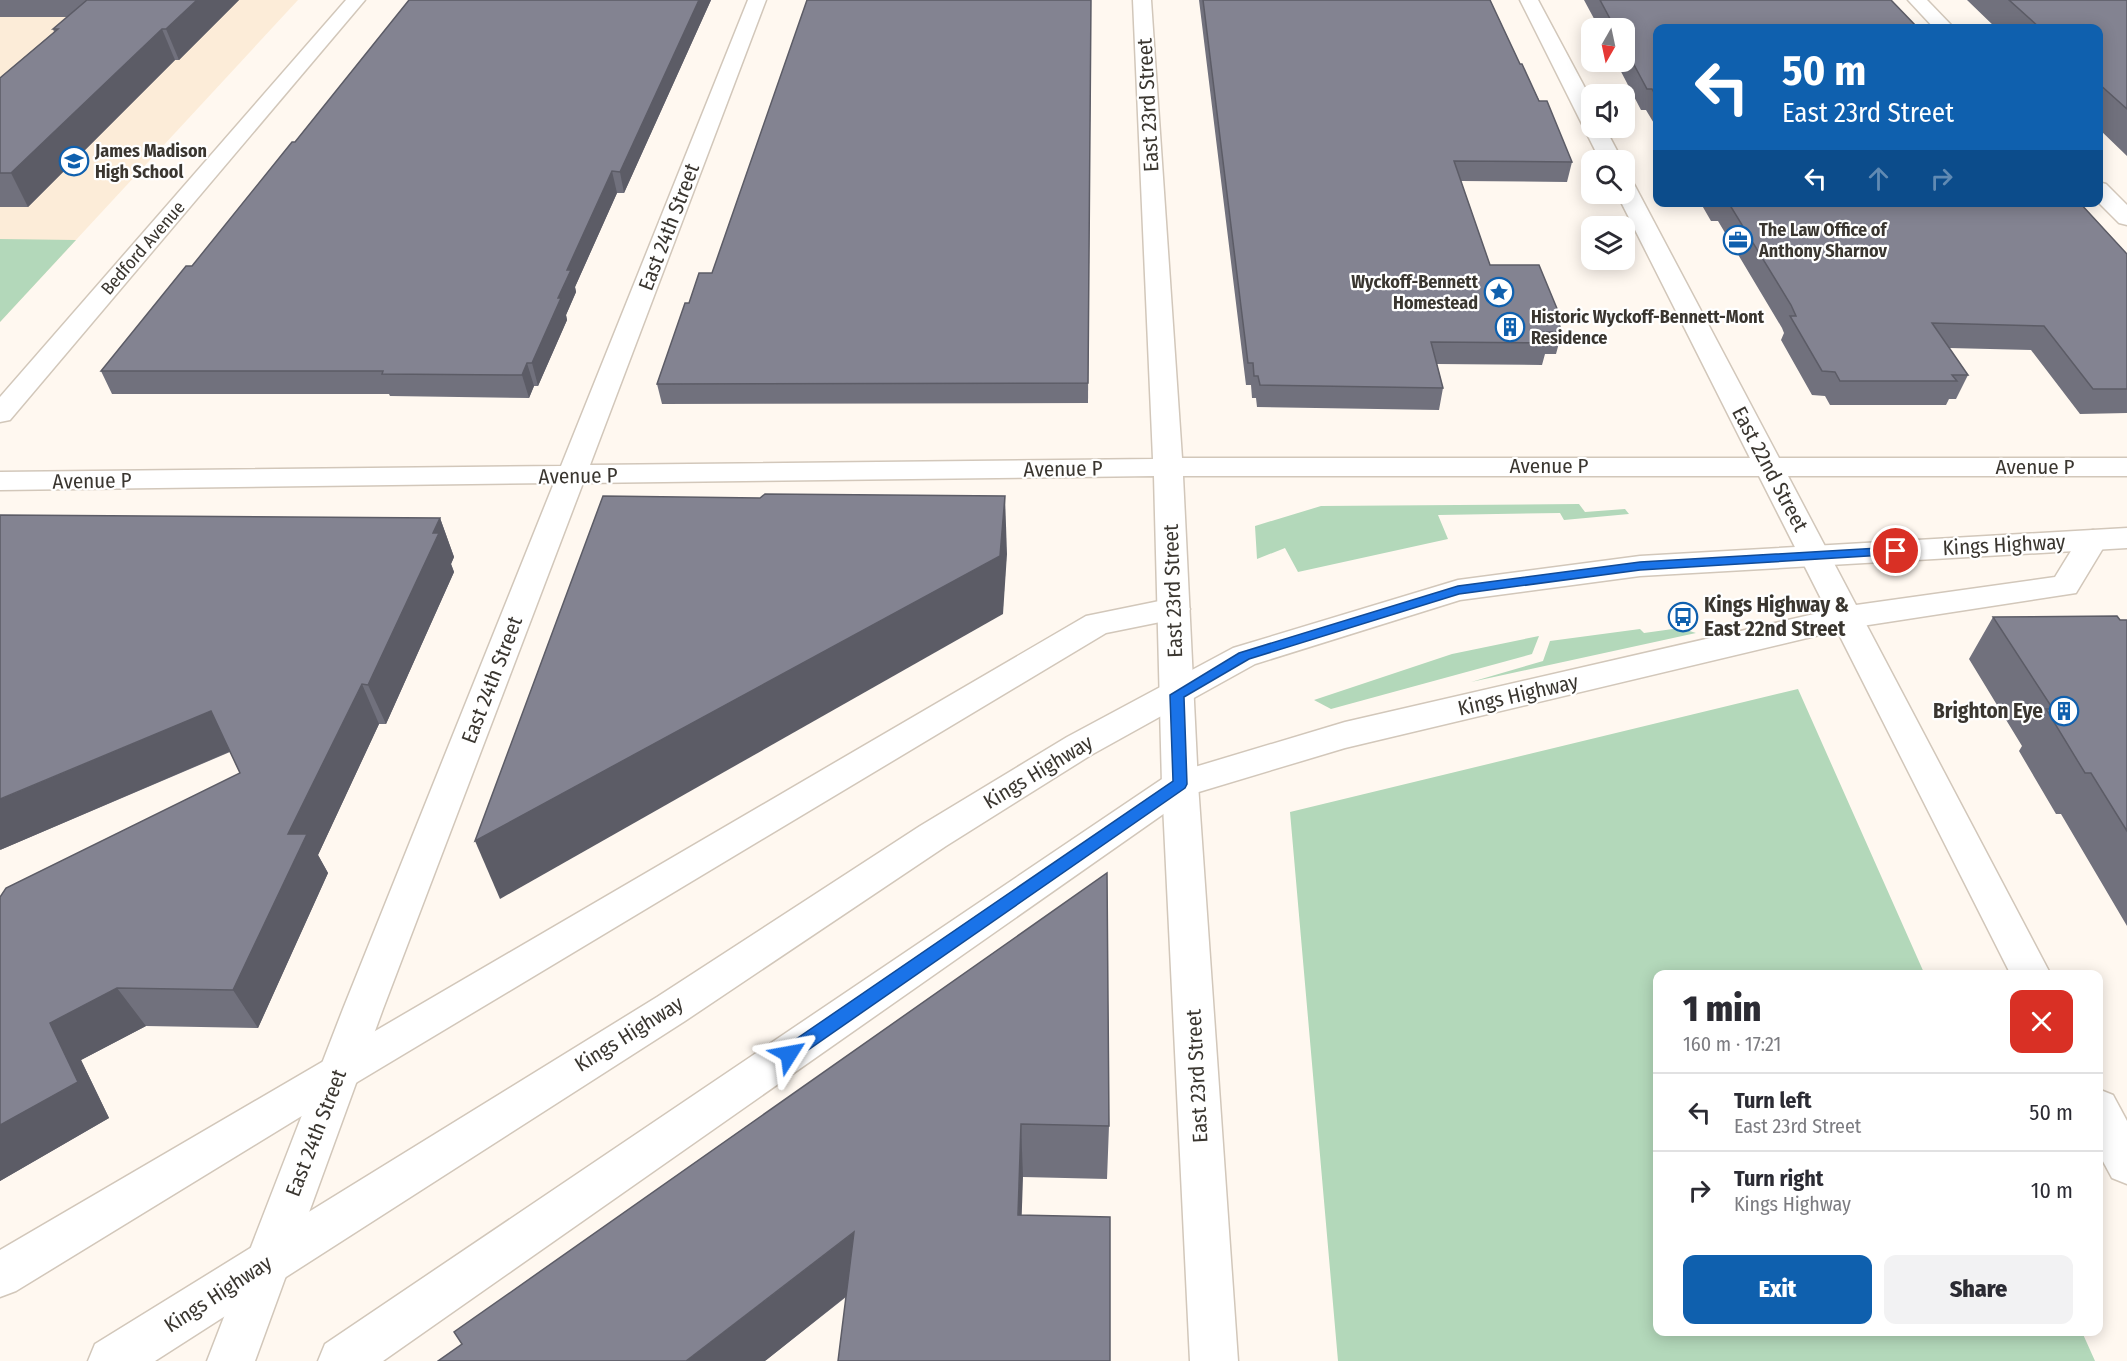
<!DOCTYPE html>
<html lang="en">
<head>
<meta charset="utf-8">
<style>
	body { margin:0; font-family:"Fira Sans Condensed",sans-serif; background:#f2f2f3; color:#2b2b33; height:100vh; display:flex; flex-direction:column; font-size:22px; white-space:nowrap }
	* { box-sizing:border-box; margin:0 }
	p { font-size:20px; color:#7c7c81 }
	.icon { flex:none; width:33px; height:33px; fill:none; stroke:currentColor; stroke-width:2; stroke-linecap:round; stroke-linejoin:round }
	.map { position:relative; flex:1; overflow:hidden }
	.sheet { position:absolute; left:1653px; top:970px; width:450px; height:366px; display:flex; flex-direction:column; background:#fff; border-radius:12px; box-shadow:0 3px 15px #0003 }
	.sheet>* { flex:none }
	.guide { position:absolute; left:1653px; top:24px; width:450px; height:183px; border-radius:12px; box-shadow:0 3px 15px #0003; background:#0f60ae; color:#fff; overflow:hidden }
	.needle { width:39px; rotate:189deg }
	.fabs { position:absolute; left:1581px; top:18px; display:grid; gap:12px }
	.fabs a { display:grid; place-items:center; width:54px; height:54px; border-radius:12px; background:#fff; box-shadow:0 3px 15px #0003; font-size:30px }
	.pin { position:absolute; display:grid; place-items:center; width:51px; height:51px; color:#fff; margin:-26px; border:3px solid #fff; border-radius:50%; box-shadow:0 2px 6px #0007 }
	.me { position:absolute; width:66px; margin:-33px; rotate:56deg; stroke-linejoin:round; filter:drop-shadow(0 0 4px #0008) }
	.turn { display:flex; align-items:center; gap:21px; height:126px; padding:0 30px; font-size:27px }
	.turn .icon { width:78px; height:78px; stroke-width:2.5 }
	.turn b { display:block; font-size:42px; line-height:51px }
	.lanes { display:flex; align-items:center; height:57px; padding:0 30px; background:#0003; justify-content:center; gap:30px; direction:ltr }
	.lanes .off { opacity:.35 }
	.round { display:grid; place-items:center; flex:none; width:63px; height:63px; border-radius:12px; background:#f2f2f3 }
	.head { display:flex; align-items:center; justify-content:space-between; height:102px; padding:0 30px }
	h1 { font-size:36px; font-weight:800; line-height:45px }
	.action { display:flex; gap:12px; margin-top:auto; padding:12px 30px }
	.action a { flex:1; height:69px; border-radius:12px; background:#0f60ae; color:#fff; font-size:24px; font-weight:800; line-height:69px; text-align:center }
	.action a+a { background:#f2f2f3; color:#2b2b33 }
	ul { padding:0; list-style:none }
	li { display:flex; align-items:center; gap:18px; height:78px; padding:0 30px; border-top:2px solid #e1e1e2 }
	li div { flex:1 }
	li b { display:block; font-size:22px }
	li em { font-style:normal }
	.map>svg:first-child { display:block }
	.built { fill:#fcecd8 }
	.green { fill:#b3d8ba }
	.lines { fill:none; stroke-linecap:round; stroke-linejoin:round }
	.minor-casing { stroke:#d2c7ba; stroke-width:3 }
	.tertiary-casing { stroke:#d2c7ba; stroke-width:3 }
	.secondary-casing { stroke:#d2c7ba; stroke-width:3 }
	.primary-casing { stroke:#d2c7ba; stroke-width:3 }
	.minor { fill:#fff; fill-rule:evenodd }
	.tertiary { fill:#fff; fill-rule:evenodd }
	.secondary { fill:#fff; fill-rule:evenodd }
	.primary { fill:#fff; fill-rule:evenodd }
	.wall { fill:#71717d }
	.shaded-wall { fill:#5c5c66 }
	.building { fill:#838391; stroke:#5c5c66; stroke-width:1.5 }
	.route { fill:#1a73e8; stroke:#114b97; stroke-width:1.5 }
	.labels { text-anchor:middle; dominant-baseline:central; stroke-width:4.5; stroke-linejoin:round; paint-order:stroke }
	.far-poi-label { font-size:18px; font-weight:bold; fill:#3a3630; stroke:#fff; text-anchor:start }
	.far-street-label { font-size:18px; fill:#3a3630; stroke:#fff }
	.street-label { font-size:21px; fill:#3a3630; stroke:#fff }
	.poi-label { font-size:21px; font-weight:bold; fill:#3a3630; stroke:#fff; text-anchor:start }
</style>
</head>
<body>
<div class="map">
<svg width="2127" height="1361" viewBox="0 0 2127 1361">
	<rect width="100%" height="100%" fill="#fff8f0"/>
	<polygon class="built" points="0,0 298,0 0,322"/>
	<g class="green">
		<polygon points="0,239 76,240 0,322"/>
		<polygon points="1579,504 1585,512 1625,509 1629,514 1564,520 1560,513 1438,515 1448,539 1298,572 1285,548 1257,559 1255,526 1321,506"/>
		<polygon points="1680,628 1696,633 1471,682 1543,661 1550,641 1640,629 1644,633"/>
		<polygon points="1539,636 1532,654 1331,709 1314,700 1452,654"/>
		<polygon points="1798,689 1925,975 1658,975 1658,1332 2082,1332 2095,1361 1338,1361 1290,812"/>
	</g>
	<g class="lines">
		<g class="minor-casing">
			<g id="minor">
				<polygon points="748,0 766,0 590,465 1153,459 1133,0 1151,0 1182,458 1750,458 1617,194 1624,194 1624,179 1632,181 1635,186 1779,458 2127,458 2127,476 1788,476 2051,975 2011,975 1759,476 1183,476 1198,784 1238,1361 1190,1361 1162,784 1154,476 583,483 383,1009 255,1361 207,1361 343,1009 554,483 0,490 0,472 561,466"/>
				<polygon points="1520,0 1538,0 1592,101 1592,128 1605,128 1622,160 1600,160"/>
				<polygon points="1908,0 1927,0 1954,28 1934,28"/>
				<polygon points="2098,182 2106,184 2127,205 2127,225 2119,223 2098,202"/>
				<polygon points="2098,1089 2113,1095 2127,1121 2127,1184 2112,1178 2098,1152"/>
			</g>
		</g>
		<g class="tertiary-casing">
			<g id="tertiary">
				<polygon points="2093,530 2104,533 2108,540 2076,593 1849,628 1345,748 1192,794 383,1361 318,1361 325,1344 1168,775 1345,722 1849,606 2055,577 2082,533"/>
				<polygon points="1174,598 1185,601 1190,609 1185,617 1106,633 354,1084 16,1291 0,1297 0,1250 1086,616"/>
			</g>
		</g>
		<g class="secondary-casing">
			<polygon id="secondary" points="346,0 365,0 10,420 0,422 0,397"/>
		</g>
		<g class="primary-casing">
			<polygon id="primary" points="2127,528 2127,548 1640,576 1460,600 1255,664 1091,755 946,846 685,1021 155,1361 88,1361 95,1344 657,997 920,826 1067,737 1233,648 1458,580 1640,556"/>
		</g>
		<use href="#minor" class="minor"/>
		<use href="#tertiary" class="tertiary"/>
		<use href="#secondary" class="secondary"/>
		<use href="#primary" class="primary"/>
	</g>
	<g class="wall">
		<polygon points="0,0 239,0 179,60 175,60 28,207 0,207 0,78 54,32 53,29 67,17 0,17"/>
		<polygon points="409,0 711,0 624,193 617,193 575,287 576,292 566,315 567,320 538,386 534,386 529,398 390,396 389,394 112,394 101,371 192,266 295,142"/>
		<polygon points="1091,0 1088,403 662,404 657,384 689,303"/>
		<polygon points="1199,0 1490,0 1520,64 1572,162 1567,182 1461,181 1490,265 1558,311 1556,318 1562,332 1556,354 1545,354 1542,365 1437,364 1443,388 1439,410 1257,407 1256,398 1252,398 1251,385 1246,385"/>
		<polygon points="1584,0 1891,0 1658,28 1658,130 1646,110 1641,110 1616,62 1624,62 1624,28 1599,28"/>
		<polygon points="1967,0 2127,0 2127,156 2098,128 2098,28 1996,28"/>
		<polygon points="1700,202 2079,202 2127,254 2127,413 2080,414 2031,350 1949,348 1968,375 1956,399 1949,399 1946,405 1830,405 1825,396 1812,395 1781,340 1784,333 1782,328 1718,221 1711,221"/>
		<polygon points="440,518 454,557 451,564 454,572 386,724 379,724 318,855 328,873 258,1028 146,1026 81,1060 109,1118 0,1181 0,897 240,773 230,752 0,850"/>
		<polygon points="1993,617 2127,620 2127,926 2061,814 2056,814 2019,751 2022,746 1969,659"/>
		<polygon points="1107,873 1109,1126 1107,1179 1023,1177 846,1297 765,1361"/>
	</g>
	<g class="shaded-wall">
		<polygon points="197,0 239,0 179,60 166,29"/>
		<polygon points="699,0 711,0 624,193 620,172"/>
		<polygon points="162,29 175,60 28,207 11,173"/>
		<polygon points="612,171 617,193 575,287 576,292 566,315 567,320 538,386 532,363 558,298 567,270"/>
		<polygon points="527,363 534,386 529,398 522,375"/>
		<polygon points="1005,496 1007,554 1003,614 500,899 475,841"/>
		<polygon points="440,518 454,557 451,564 454,572 386,724 368,685"/>
		<polygon points="362,684 379,724 318,855 328,873 258,1028 233,990 288,834"/>
		<polygon points="211,711 233,750 0,850 0,799"/>
		<polygon points="117,988 146,1026 81,1060 109,1118 0,1181 0,1125 50,1023"/>
		<polygon points="1021,1124 1023,1177 1020,1266 1018,1215"/>
		<polygon points="854,1232 864,1282 765,1361 686,1361"/>
	</g>
	<g class="building">
		<polygon points="87,0 197,0 166,29 162,29 11,173 0,173 0,78 58,29 53,29"/>
		<polygon points="409,0 699,0 620,172 612,171 567,270 571,270 558,298 561,298 532,363 527,363 522,375 382,374 383,371 101,371 186,266 192,266 292,142 295,142"/>
		<polygon points="807,0 1091,0 1088,383 657,384 685,303 689,303 699,273 712,273"/>
		<polygon points="1203,0 1490,0 1520,64 1522,64 1539,101 1547,101 1572,162 1454,161 1490,265 1539,265 1558,311 1554,311 1562,332 1544,332 1548,343 1431,342 1443,388 1260,385 1258,376 1254,376 1253,363 1248,363"/>
		<polygon points="1600,0 1891,0 1918,28 1658,28 1658,99 1652,89 1647,89 1624,46 1624,28 1615,28"/>
		<polygon points="2009,0 2127,0 2127,109 2098,83 2098,28 2040,28"/>
		<polygon points="1728,202 2079,202 2127,254 2127,389 2093,389 2044,326 1932,323 1968,375 1952,375 1957,381 1840,381 1835,372 1822,371 1790,316 1796,316 1791,305"/>
		<polygon points="765,494 1005,496 1000,556 475,841 603,496 760,498"/>
		<polygon points="0,515 440,518 433,533 439,533 368,685 362,684 288,834 307,834 233,990 117,988 50,1023 78,1082 0,1125 0,897 6,888 240,773 211,711 0,799"/>
		<polygon points="2117,616 2120,620 2127,620 2127,831 2091,773 2085,773 2046,709 2053,709 1993,617"/>
		<polygon points="1107,873 1109,1126 1021,1124 1018,1215 1110,1217 1110,1361 838,1361 854,1232 686,1361 438,1361 462,1344 454,1332"/>
	</g>
	<polygon class="route" points="1896,547 1900,548 1900,554 1640,570 1459,594 1249,659 1184,697 1187,784 1185,788 795,1059 789,1061 783,1059 780,1054 783,1048 1173,781 1170,695 1239,653 1458,586 1640,562"/>
	<defs>
		<g id="school-ring" transform="scale(1.5)"><circle r="9.5" fill="#fff" stroke="#0f60ae" stroke-width="1.5"/><path d="M0-5L7-2L0 1L-7-2ZM-4 1L0 2.5L4 1V4Q0 6-4 4Z" fill="#0f60ae"/></g>
		<g id="office-ring" transform="scale(1.5)"><circle r="9.5" fill="#fff" stroke="#0f60ae" stroke-width="1.5"/><path d="M-6-3h4V-5.5h4V-3h4V5H-6ZM-1-4.5V-3h2v-1.5ZM-6 0V1H6V0Z" fill="#0f60ae"/></g>
		<g id="sight-ring" transform="scale(1.5)"><circle r="9.5" fill="#fff" stroke="#0f60ae" stroke-width="1.5"/><path d="M0-6L1.8-2.2L6-1.7L2.9 1.2L3.7 5.4L0 3.3L-3.7 5.4L-2.9 1.2L-6-1.7L-1.8-2.2Z" fill="#0f60ae"/></g>
		<g id="building-ring" transform="scale(1.5)"><circle r="9.5" fill="#fff" stroke="#0f60ae" stroke-width="1.5"/><path d="M-4-6H4V6H1V3H-1V6H-4ZM-2.5-4.3h1.7v1.8h-1.7ZM.8-4.3h1.7v1.8H.8ZM-2.5-1h1.7V.8h-1.7ZM.8-1h1.7V.8H.8Z" fill="#0f60ae"/></g>
		<g id="bus-ring" transform="scale(1.5)"><circle r="9.5" fill="#fff" stroke="#0f60ae" stroke-width="1.5"/><path d="M-5-6H5V4H4V6H2V4H-2V6H-4V4H-5ZM-3.5-4V0h7V-4ZM-3.5 1.2v1.5H-2V1.2ZM2 1.2v1.5H3.5V1.2Z" fill="#0f60ae"/></g>
	</defs>
	<g fill-rule="evenodd">
		<use href="#school-ring" x="74" y="161"/>
		<use href="#office-ring" x="1738" y="240"/>
		<use href="#sight-ring" x="1499" y="292"/>
		<use href="#building-ring" x="1510" y="327"/>
		<use href="#bus-ring" x="1683" y="617"/>
		<use href="#building-ring" x="2064" y="711"/>
	</g>
	<g class="labels">
		<g class="far-poi-label">
			<text x="95" y="151">James Madison<tspan x="95" dy="21">High School</tspan></text>
			<text x="1759" y="230">The Law Office of<tspan x="1759" dy="21">Anthony Sharnov</tspan></text>
			<text x="1478" y="282" text-anchor="end">Wyckoff-Bennett<tspan x="1478" dy="21">Homestead</tspan></text>
			<text x="1531" y="317">Historic Wyckoff-Bennett-Mont<tspan x="1531" dy="21">Residence</tspan></text>
		</g>
		<g class="far-street-label">
			<text transform="translate(143 248) rotate(-49)">Bedford Avenue</text>
		</g>
		<g class="street-label">
			<text transform="translate(1148 105) rotate(-93)">East 23rd Street</text>
			<text transform="translate(669 227) rotate(-69)">East 24th Street</text>
			<text x="1549" y="466">Avenue P</text>
			<text x="2035" y="467">Avenue P</text>
			<text transform="translate(1063 469) rotate(-1)">Avenue P</text>
			<text transform="translate(1770 469) rotate(62)">East 22nd Street</text>
			<text transform="translate(578 476) rotate(-1)">Avenue P</text>
			<text transform="translate(92 481) rotate(-1)">Avenue P</text>
			<text transform="translate(2004 545) rotate(-3)">Kings Highway</text>
			<text transform="translate(1173 591) rotate(-92)">East 23rd Street</text>
			<text transform="translate(492 680) rotate(-69)">East 24th Street</text>
			<text transform="translate(1518 695) rotate(-13)">Kings Highway</text>
			<text transform="translate(1038 772) rotate(-31)">Kings Highway</text>
			<text transform="translate(629 1034) rotate(-32)">Kings Highway</text>
			<text transform="translate(1197 1076) rotate(-93)">East 23rd Street</text>
			<text transform="translate(316 1133) rotate(-69)">East 24th Street</text>
			<text transform="translate(218 1294) rotate(-33)">Kings Highway</text>
		</g>
		<g class="poi-label">
			<text x="1704" y="605">Kings Highway &amp;<tspan x="1704" dy="24">East 22nd Street</tspan></text>
			<text x="2043" y="711" text-anchor="end">Brighton Eye</text>
		</g>
	</g>
</svg>
<div class="fabs">
<a><svg class="needle" viewBox="-14 -14 28 28"><path d="M0-13l5 13h-10z" fill="#e53935"/><path d="M0 13l5-13h-10z" fill="#7c7c81"/></svg></a>
<a><svg class="icon" aria-label="sound" viewBox="0 0 24 24"><path d="M4 9h4l5-4v14l-5-4H4zM17 9q2 3 0 6"/></svg></a>
<a><svg class="icon" aria-label="search" viewBox="0 0 24 24"><circle cx="10" cy="10" r="6"/><path d="M15 15l6 6"/></svg></a>
<a><svg class="icon" aria-label="layers" viewBox="0 0 24 24"><path d="M12 4l9 5-9 5-9-5zM3 14l9 5 9-5"/></svg></a>
</div>
<div class="pin" style="left:1896px;top:551px;background:#d93025"><svg class="icon" aria-label="arrive" viewBox="0 0 24 24"><path d="M6 21V4h12l-3 4 3 4H6"/></svg></div>
<svg class="me" style="left:789px;top:1054px" viewBox="-20 -20 40 40"><path d="M0-17L14 15 0 8-14 15z" fill="#1a73e8" stroke="#fff" stroke-width="4"/></svg>
<div class="guide">
<div class="turn"><svg class="icon" aria-label="left" viewBox="0 0 24 24"><path d="M17 20v-9H6M10 6l-5 5 5 5"/></svg><div><b>50 m</b>East 23rd Street</div></div>
<div class="lanes"><svg class="icon" aria-label="left" viewBox="0 0 24 24"><path d="M17 20v-9H6M10 6l-5 5 5 5"/></svg><svg class="icon off" aria-label="ahead" viewBox="0 0 24 24"><path d="M12 20V5M6 11l6-6 6 6"/></svg><svg class="icon off" aria-label="right" viewBox="0 0 24 24"><path d="M7 20v-9h11M14 6l5 5-5 5"/></svg></div>
</div>
<section class="sheet">
<div class="head"><div><h1>1 min</h1><p>160 m · 17:21</p></div><a class="round" style="background:#d93025;color:#fff"><svg class="icon" aria-label="close" viewBox="0 0 24 24"><path d="M6 6l12 12M18 6L6 18"/></svg></a></div>
<ul>
<li><svg class="icon" aria-label="left" viewBox="0 0 24 24"><path d="M17 20v-9H6M10 6l-5 5 5 5"/></svg><div><b>Turn left</b><p>East 23rd Street</p></div><em>50 m</em></li>
<li><svg class="icon" aria-label="right" viewBox="0 0 24 24"><path d="M7 20v-9h11M14 6l5 5-5 5"/></svg><div><b>Turn right</b><p>Kings Highway</p></div><em>10 m</em></li>
</ul>
<div class="action"><a>Exit</a><a>Share</a></div>
</section>
</div>
</body>
</html>
